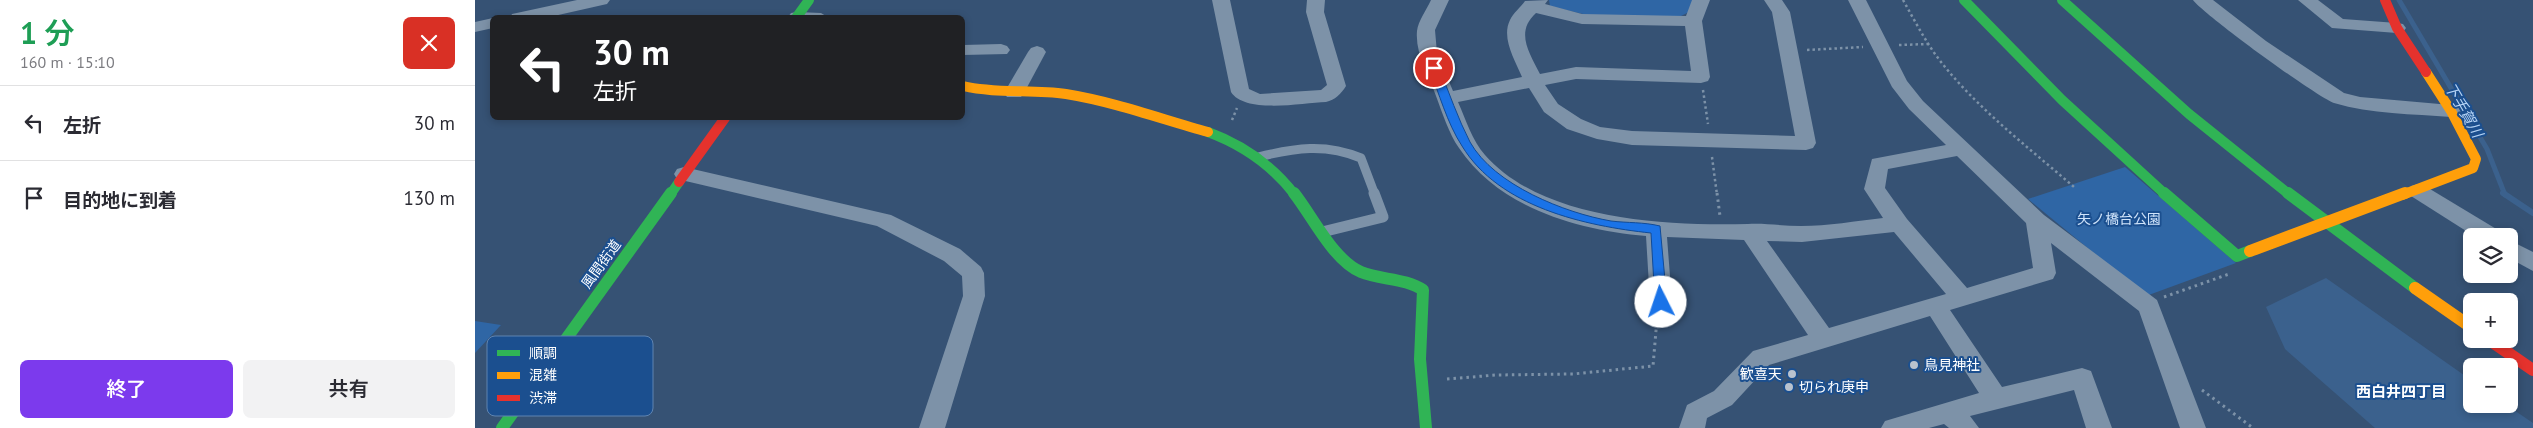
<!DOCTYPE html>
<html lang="ja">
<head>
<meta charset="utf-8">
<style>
	body { margin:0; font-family:"PT Sans","Noto Sans JP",sans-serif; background:#f2f2f3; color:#2b2b33; height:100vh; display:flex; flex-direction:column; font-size:19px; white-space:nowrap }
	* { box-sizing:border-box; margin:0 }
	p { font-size:16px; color:#7c7c81 }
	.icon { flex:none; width:28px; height:28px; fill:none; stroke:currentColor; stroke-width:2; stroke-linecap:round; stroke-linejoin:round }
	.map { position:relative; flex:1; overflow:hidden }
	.panel { display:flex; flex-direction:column; background:#fff; width:475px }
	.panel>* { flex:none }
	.guide { position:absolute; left:15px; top:15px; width:475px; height:105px; border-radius:8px; box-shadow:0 2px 8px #0003; background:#202124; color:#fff; overflow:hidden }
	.controls { position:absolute; left:1988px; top:228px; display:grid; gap:10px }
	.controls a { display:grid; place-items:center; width:55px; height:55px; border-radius:8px; background:#fff; box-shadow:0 2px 8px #0003; font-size:25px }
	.pin { position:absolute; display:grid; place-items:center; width:42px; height:42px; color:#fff; margin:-21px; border:2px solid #fff; border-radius:50%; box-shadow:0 1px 5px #0007 }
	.me { position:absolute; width:55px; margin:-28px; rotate:356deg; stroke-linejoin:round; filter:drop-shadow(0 0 4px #0008) }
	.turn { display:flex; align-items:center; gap:18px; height:105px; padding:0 20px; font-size:22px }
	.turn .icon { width:65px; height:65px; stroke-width:2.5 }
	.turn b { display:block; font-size:35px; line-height:42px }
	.round { display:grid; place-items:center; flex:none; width:52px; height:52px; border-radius:8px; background:#f2f2f3 }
	.headline { display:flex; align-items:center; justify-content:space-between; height:85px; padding:0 20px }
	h1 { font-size:30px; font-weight:600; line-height:38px; color:#1e9e55 }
	.action { display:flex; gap:10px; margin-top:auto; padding:10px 20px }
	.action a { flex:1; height:58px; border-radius:8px; background:#7c3aed; color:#fff; font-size:20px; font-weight:600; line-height:58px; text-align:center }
	.action a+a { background:#f2f2f3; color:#2b2b33 }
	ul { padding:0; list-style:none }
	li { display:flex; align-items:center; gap:15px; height:75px; padding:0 20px; border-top:1px solid #e1e1e2 }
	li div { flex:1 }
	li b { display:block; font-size:19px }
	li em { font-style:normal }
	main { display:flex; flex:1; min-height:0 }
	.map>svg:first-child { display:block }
	.green { fill:#2f66a5 }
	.water { fill:#3b618d }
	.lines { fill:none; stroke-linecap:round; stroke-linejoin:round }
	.stream-far1 { stroke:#3b618d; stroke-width:5 }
	.stream { stroke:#3b618d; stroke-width:6 }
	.path-far1 { stroke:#7d92a8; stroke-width:2.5; stroke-dasharray:2.5 3; stroke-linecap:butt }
	.path { stroke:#7d92a8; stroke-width:3; stroke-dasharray:2.5 4; stroke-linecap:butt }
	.lane-far1 { stroke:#7d92a8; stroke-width:9 }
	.lane { stroke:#7d92a8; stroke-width:11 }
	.street { fill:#7d92a8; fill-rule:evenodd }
	.fast-far1 { stroke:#30b455; stroke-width:10 }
	.fast { stroke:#30b455; stroke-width:12 }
	.slow-far1 { stroke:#ff9f0a; stroke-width:10 }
	.slow { stroke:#ff9f0a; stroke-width:12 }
	.jam-far1 { stroke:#e5322d; stroke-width:10 }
	.jam { stroke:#e5322d; stroke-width:12 }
	.route { fill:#1a73e8; stroke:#114b97 }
	.poi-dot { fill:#b9c2ce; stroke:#1b4f8f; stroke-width:2 }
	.labels { text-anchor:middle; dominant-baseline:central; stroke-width:4; stroke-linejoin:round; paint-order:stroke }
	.park-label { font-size:14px; fill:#cfe3fa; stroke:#1b4f8f }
	.street-label { font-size:14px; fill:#fff; stroke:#1b4f8f }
	.poi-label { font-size:14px; fill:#fff; stroke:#1b4f8f; text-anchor:start }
	.water-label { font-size:15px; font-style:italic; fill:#b5d3f5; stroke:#1b4f8f }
	.neighbourhood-label { font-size:15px; font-weight:bold; fill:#fff; stroke:#1b4f8f }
	.key { fill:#1b4f8f; stroke:#5f84b1; stroke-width:1 }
	.key-label { font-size:14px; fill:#fff }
</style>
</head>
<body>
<main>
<section class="panel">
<div class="headline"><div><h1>1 分</h1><p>160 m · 15:10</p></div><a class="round" style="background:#d93025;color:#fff"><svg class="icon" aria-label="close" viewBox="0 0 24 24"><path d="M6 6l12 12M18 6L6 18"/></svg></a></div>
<ul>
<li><svg class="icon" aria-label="left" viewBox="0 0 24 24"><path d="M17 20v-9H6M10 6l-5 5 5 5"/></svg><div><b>左折</b></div><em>30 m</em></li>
<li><svg class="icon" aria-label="arrive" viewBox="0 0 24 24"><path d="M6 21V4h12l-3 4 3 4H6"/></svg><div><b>目的地に到着</b></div><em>130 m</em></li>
</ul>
<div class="action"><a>終了</a><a>共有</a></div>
</section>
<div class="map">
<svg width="2058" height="428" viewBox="0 0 2058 428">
	<rect width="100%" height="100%" fill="#365274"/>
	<g class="green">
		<polygon points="1074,0 1220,0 1214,9 1214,12 1204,17 1112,15 1075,6"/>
		<polygon points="1650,167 1761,263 1671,296 1553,199"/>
		<polygon points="0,321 26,325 0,353"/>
	</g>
	<polygon class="water" points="1851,278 1996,380 1996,404 2030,404 2058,423 2058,428 1900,428 1810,349 1791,307"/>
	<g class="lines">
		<polyline class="stream-far1" points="1924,0 2012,149 2030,195"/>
		<polyline class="stream" points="2028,193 2058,213"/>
		<g class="path-far1">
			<path d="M1428 0C1440 21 1451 43 1466 62 1504 110 1553 147 1599 187"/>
			<polyline points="1424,45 1454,44"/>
			<polyline points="1332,50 1388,47"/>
			<polyline points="1228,90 1233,124"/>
			<polyline points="757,120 762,108"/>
			<polyline points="1237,157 1242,195"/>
		</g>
		<g class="path">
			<polyline points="1242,193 1245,216"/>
			<polyline points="1689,297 1754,274"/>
			<polyline points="972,379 1021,375 1098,374 1178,366 1182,319"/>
			<polyline points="1727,390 1778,428"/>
		</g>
		<path class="lane-far1" d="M783 157C820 148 850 143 886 158L900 195"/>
		<polyline class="lane" points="847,232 908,217 899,193"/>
		<g class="street">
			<polygon points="102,0 135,0 132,4 70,18 35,18 37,14"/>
			<path d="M737 0H755L774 89 785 94 846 90 852 85 831 12 832 0H850L849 12 871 86C866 94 860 100 851 102 827 103 770 114 756 92Z"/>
			<path d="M956 0H974L960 30 962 53 978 91 1047 77C1040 60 1026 38 1035 20 1038 13 1046 7 1050 1L1073 0 1070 4 1107 14 1211 16 1217 0H1235L1227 21 1235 77 1233 81 1226 83 1101 79 1070 85 1083 104 1106 119 1125 127 1157 131 1320 136 1297 12 1289 0H1307L1315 12 1341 143 1338 148 1331 150 1157 145 1122 139 1092 129 1069 112 1054 88 983 102C991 120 997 140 1010 155 1068 221 1192 226 1273 224 1290 223 1308 226 1326 226 1353 226 1381 221 1408 218L1389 189 1397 159 1471 145 1434 109 1417 87 1373 0H1391L1432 81 1448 101 1569 215 1682 300 1731 428H1705L1664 311 1576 243 1581 273 1578 279 1475 310 1527 387 1607 368 1616 371 1637 428H1611L1599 390 1495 416 1504 428H1474L1469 424 1454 428H1406L1410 421 1504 393 1455 316 1294 365 1257 405 1232 418 1230 428H1204L1212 405 1239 391 1278 351 1333 335 1269 240 1192 237 1197 302 1194 308 1186 311 1178 308 1175 302 1171 236C1103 230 1024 208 984 148 974 134 967 112 961 96 954 75 940 54 942 31 943 21 952 9 956 0ZM1061 13 1107 24 1210 26 1216 71 1101 67 1065 74C1054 52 1040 32 1061 13ZM1482 156 1551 223 1558 268 1492 288 1432 219 1410 188 1413 169ZM1419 232 1471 294 1354 328 1292 241 1327 242Z"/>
			<path d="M1718 0H1738L1791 41 1869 93 1885 97 1976 105 1983 107 1986 111 1983 115 1976 117C1938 114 1896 114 1859 103 1843 98 1728 14 1718 0Z"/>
			<polygon points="1823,0 1843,0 1868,19 1922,23 1928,24 1931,28 1928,32 1922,33 1857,28"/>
			<polygon points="322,12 346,13 354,18 313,17 316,13"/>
			<polygon points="18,18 18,28 0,32 0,22"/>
			<polygon points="526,44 532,46 535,50 532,54 488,55 488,45"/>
			<polygon points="562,46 568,48 571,52 549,93 546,97 532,97 529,93 553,52 556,48"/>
			<polygon points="209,167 416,215 485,249 506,267 509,273 510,296 470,428 444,428 488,296 487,276 469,261 402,226 202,179 199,174 202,169"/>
			<polygon points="1943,184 1950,186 2023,230 2026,236 1999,236 1936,196 1933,191 1936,186"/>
			<polygon points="2034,240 2058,252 2058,271 2034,258"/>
		</g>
		<g class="fast-far1">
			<polyline points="1489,0 1587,100 1691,195"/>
			<polyline points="1587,0 1714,114 1815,195"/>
			<polyline points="321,18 334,0"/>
			<path d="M733 132C768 145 797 165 820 195"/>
			<polyline points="195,195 204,182"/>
		</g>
		<g class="fast">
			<path d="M819 193C838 217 858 260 886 272 905 280 931 278 948 290L945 359 951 428"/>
			<polyline points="1689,193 1762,256 1775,251"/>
			<polyline points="1813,193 1940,288"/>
			<polyline points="27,428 196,193"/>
		</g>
		<g class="slow-far1">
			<path d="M488 86C522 94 557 89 591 94 640 102 686 119 733 132"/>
			<polyline points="1927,195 1998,168 2001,159 1976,111 1951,72"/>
		</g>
		<g class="slow">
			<polyline points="1775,251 1930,193"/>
			<polyline points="1940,288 1996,327"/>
		</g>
		<g class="jam-far1">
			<polyline points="1910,0 1922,28 1951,72"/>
			<polyline points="204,182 250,118"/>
		</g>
		<polyline class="jam" points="2013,339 2058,370"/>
	</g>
	<path class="route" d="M959 65 964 68C974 92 983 119 995 142 1019 185 1090 213 1136 221 1152 223 1169 222 1185 226L1192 302 1190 306 1186 307 1180 302 1176 233C1110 226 1024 207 987 146 972 123 964 93 954 68Z"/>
	<g class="poi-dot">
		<circle cx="1439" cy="365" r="5"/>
		<circle cx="1317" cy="374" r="5"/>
		<circle cx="1314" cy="387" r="5"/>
	</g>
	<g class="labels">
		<g class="park-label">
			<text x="1644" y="219">矢ノ橋台公園</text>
		</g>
		<g class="street-label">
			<text transform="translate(126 264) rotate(-54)">風間街道</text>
		</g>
		<g class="poi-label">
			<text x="1449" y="365">鳥見神社</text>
			<text x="1307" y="374" text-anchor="end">歓喜天</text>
			<text x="1324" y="387">切られ庚申</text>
		</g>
		<g class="water-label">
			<text transform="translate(1989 110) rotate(60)">下手賀川</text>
		</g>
		<g class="neighbourhood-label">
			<text x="1926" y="391">西白井四丁目</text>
		</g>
	</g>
	<rect x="12" y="336" width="166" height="80" rx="8" class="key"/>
	<rect x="22" y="350" width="23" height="6" fill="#30b455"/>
	<rect x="22" y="372" width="23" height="7" fill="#ff9f0a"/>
	<rect x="22" y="395" width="23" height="6" fill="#e5322d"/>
	<g class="key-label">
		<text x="54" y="358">順調</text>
		<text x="54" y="380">混雑</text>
		<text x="54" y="403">渋滞</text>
	</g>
</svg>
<div class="controls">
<a><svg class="icon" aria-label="layers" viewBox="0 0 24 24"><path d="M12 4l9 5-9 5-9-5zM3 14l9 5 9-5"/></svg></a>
<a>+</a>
<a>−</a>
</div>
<div class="pin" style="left:959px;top:68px;background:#d93025"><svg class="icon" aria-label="arrive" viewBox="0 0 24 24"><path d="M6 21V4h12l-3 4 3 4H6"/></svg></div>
<svg class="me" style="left:1186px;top:302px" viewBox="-20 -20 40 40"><circle r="19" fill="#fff"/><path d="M0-13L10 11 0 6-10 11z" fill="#1a73e8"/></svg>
<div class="guide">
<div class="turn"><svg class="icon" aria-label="left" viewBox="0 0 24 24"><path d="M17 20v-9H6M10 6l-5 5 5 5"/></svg><div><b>30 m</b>左折</div></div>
</div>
</div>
</main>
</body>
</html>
